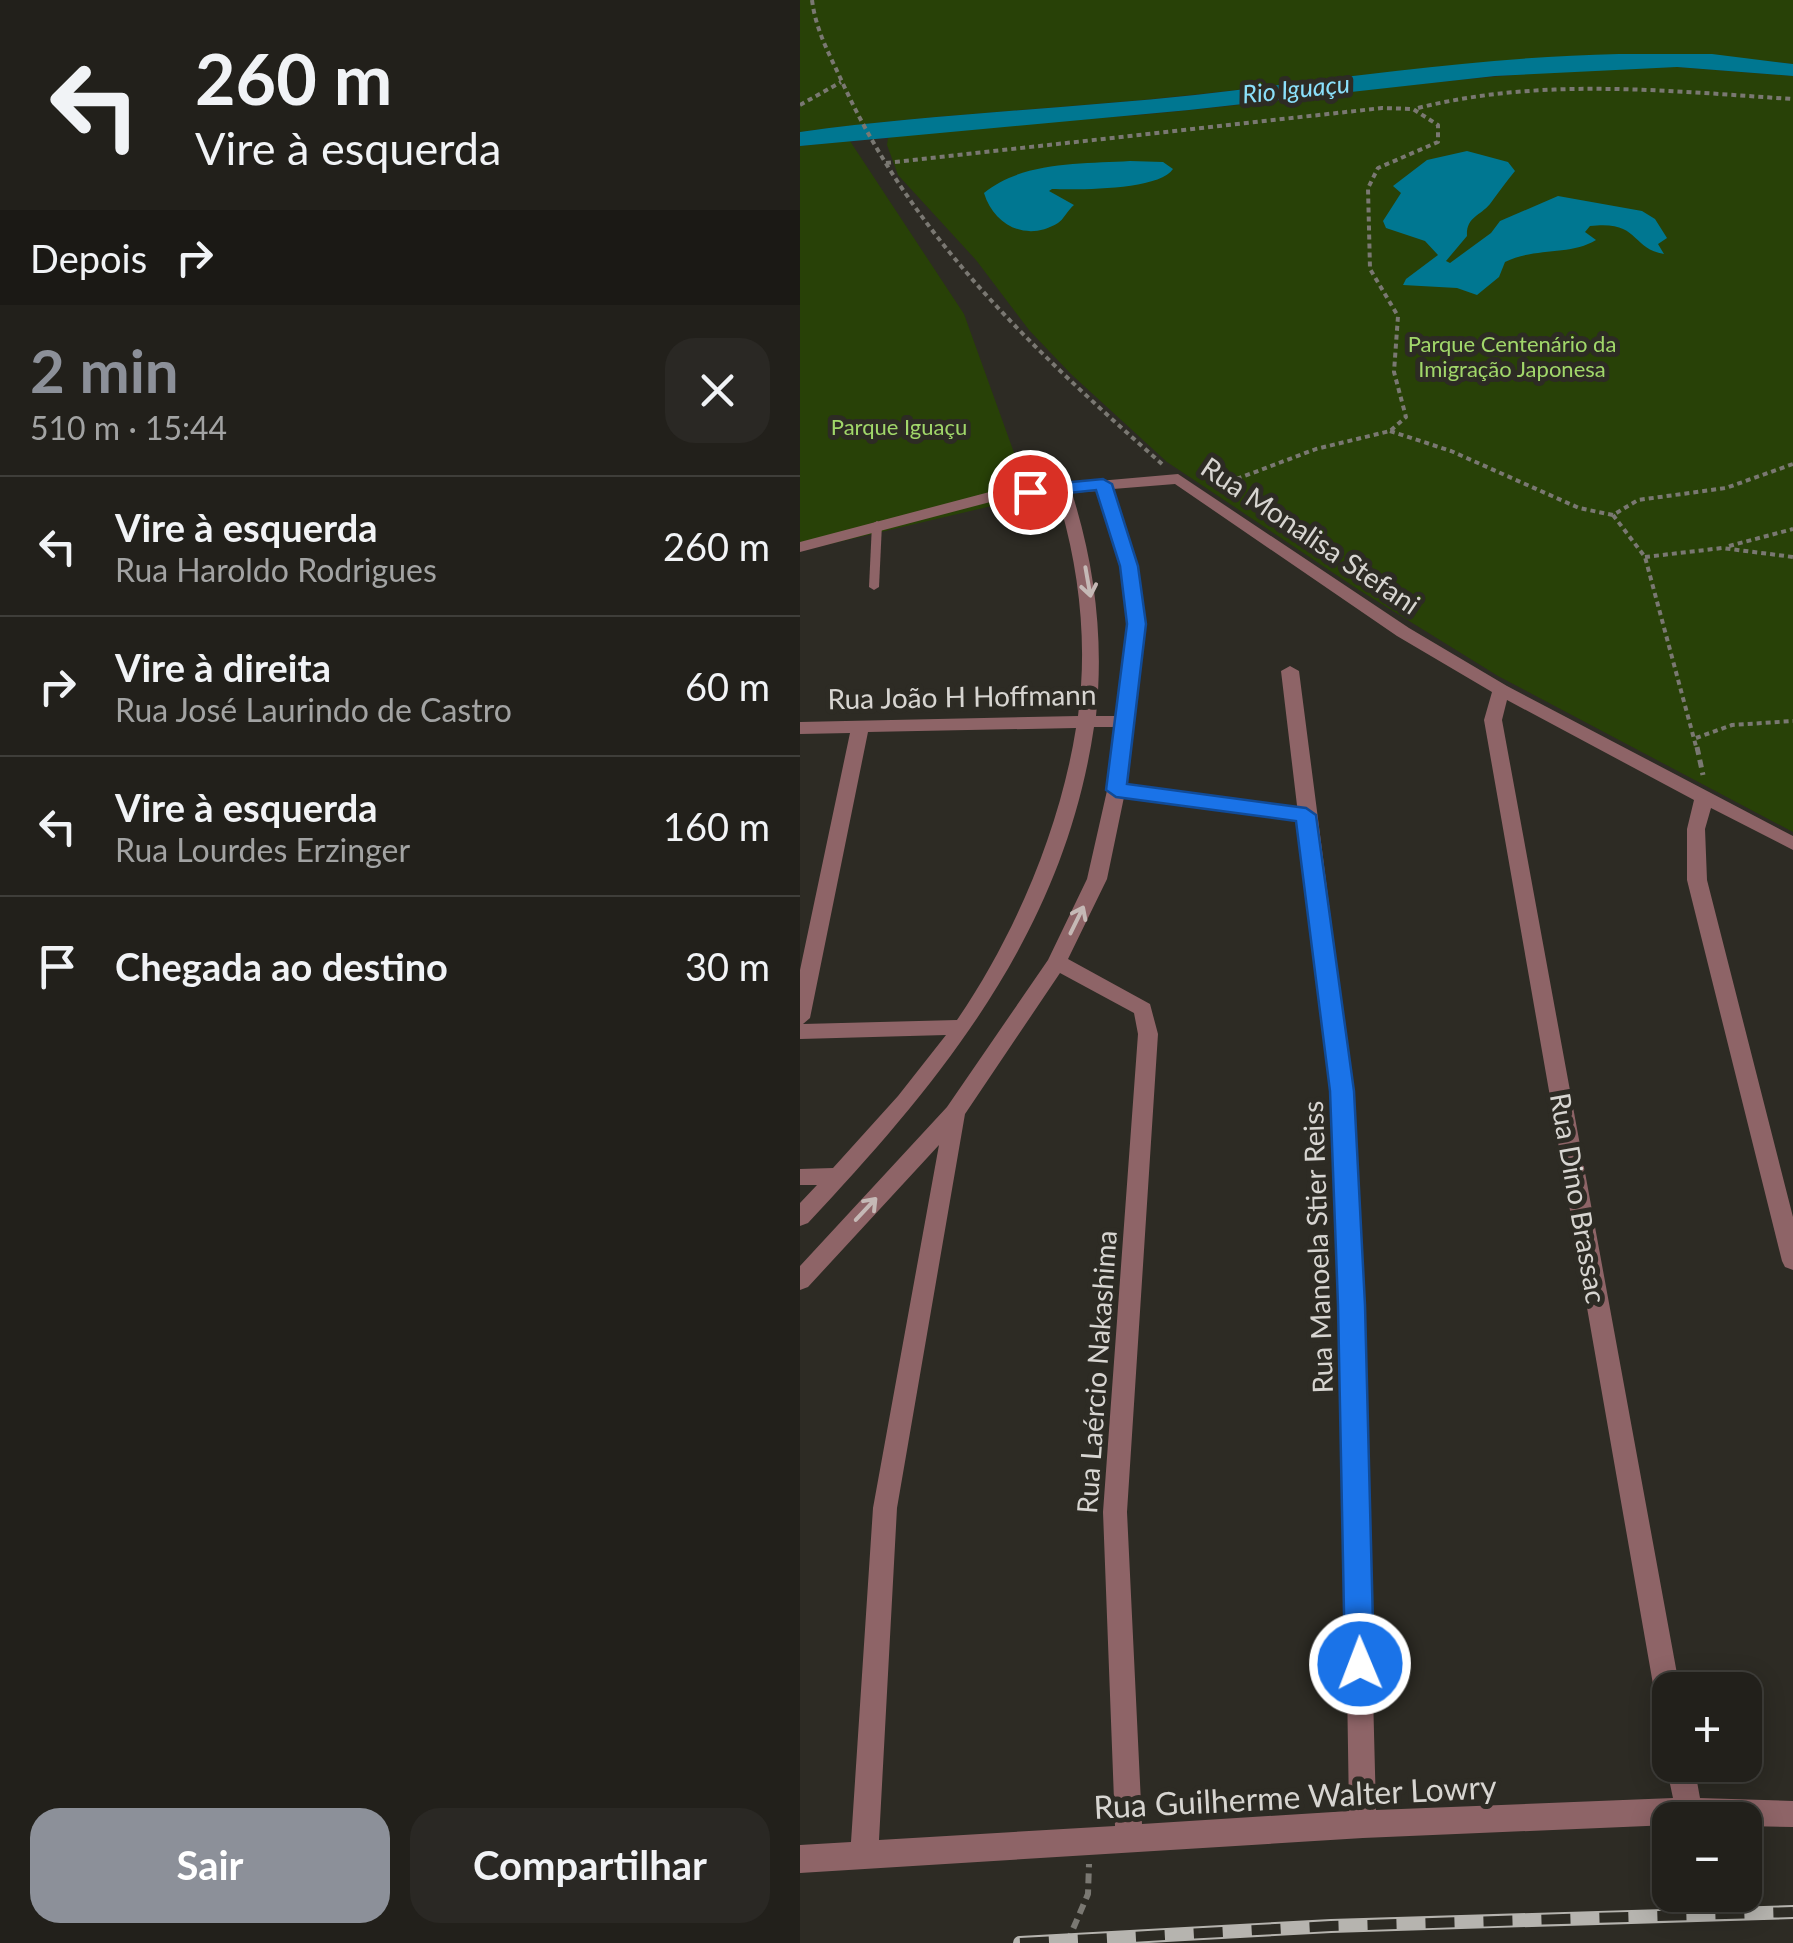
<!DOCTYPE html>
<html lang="pt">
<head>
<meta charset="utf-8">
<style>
	body { margin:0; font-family:Lato,sans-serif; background:#2a2824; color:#f1f3f6; height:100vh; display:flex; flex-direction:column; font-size:38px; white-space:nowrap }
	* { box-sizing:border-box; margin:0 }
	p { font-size:32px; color:#a2a3a3 }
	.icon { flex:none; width:55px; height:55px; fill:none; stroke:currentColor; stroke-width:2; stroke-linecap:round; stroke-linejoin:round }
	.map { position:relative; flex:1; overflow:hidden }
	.details { display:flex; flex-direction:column; background:#22201b; width:800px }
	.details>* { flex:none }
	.top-card { background:#22201b; color:#f1f3f6; overflow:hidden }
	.tools { position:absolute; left:852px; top:1672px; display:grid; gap:20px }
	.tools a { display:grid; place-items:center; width:110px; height:110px; border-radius:20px; background:#22201b; box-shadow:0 5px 25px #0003,0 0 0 2px #3f3e3a; font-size:50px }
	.pin { position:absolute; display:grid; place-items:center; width:85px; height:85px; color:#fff; margin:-42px; border:5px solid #fff; border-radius:50%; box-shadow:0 2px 10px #0007 }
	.me { position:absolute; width:110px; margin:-55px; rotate:359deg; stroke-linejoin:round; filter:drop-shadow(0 0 8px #0008) }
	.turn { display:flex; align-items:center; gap:35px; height:210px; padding:0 30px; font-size:45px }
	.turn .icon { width:130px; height:130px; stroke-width:2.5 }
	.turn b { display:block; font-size:70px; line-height:85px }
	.then { display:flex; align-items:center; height:95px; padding:0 30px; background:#0003; gap:20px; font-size:38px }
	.round { display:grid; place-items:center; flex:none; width:105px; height:105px; border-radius:30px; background:#2a2824 }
	.summary { display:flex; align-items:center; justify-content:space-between; height:170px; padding:0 30px }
	h1 { font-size:60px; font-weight:700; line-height:75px; color:#8c9099 }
	.cta { display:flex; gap:20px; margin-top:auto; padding:20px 30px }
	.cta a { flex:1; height:115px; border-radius:30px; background:#8c9099; color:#fff; font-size:40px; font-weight:700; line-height:115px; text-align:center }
	.cta a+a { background:#2a2824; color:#f1f3f6 }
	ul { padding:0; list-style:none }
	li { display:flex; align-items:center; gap:30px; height:140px; padding:0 30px; border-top:2px solid #3f3e3a }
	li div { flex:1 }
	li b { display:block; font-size:38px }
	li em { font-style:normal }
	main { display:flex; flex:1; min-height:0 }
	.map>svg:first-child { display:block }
	.green { fill:#284107 }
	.water { fill:#007791 }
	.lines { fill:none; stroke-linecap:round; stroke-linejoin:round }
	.path-far2 { stroke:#7a7872; stroke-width:4; stroke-dasharray:5 4; stroke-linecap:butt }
	.path-far1 { stroke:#7a7872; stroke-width:5; stroke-dasharray:8 5; stroke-linecap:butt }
	.path { stroke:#7a7872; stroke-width:6; stroke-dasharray:10 6; stroke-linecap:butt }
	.service { fill:#8e6467; fill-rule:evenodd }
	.minor { fill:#8e6467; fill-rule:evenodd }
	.rail-casing { stroke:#b6b4af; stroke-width:14 }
	.rail { stroke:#2d2b24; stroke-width:10; stroke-dasharray:29; stroke-linecap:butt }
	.oneway { stroke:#c5b9b6 }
	.route { fill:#1a73e8; stroke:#114b97; stroke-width:2.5 }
	.labels { text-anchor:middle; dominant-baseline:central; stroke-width:10; stroke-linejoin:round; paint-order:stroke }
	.far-park-label { font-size:22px; fill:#a1d76a; stroke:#2d2b24 }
	.far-water-label { font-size:25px; font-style:italic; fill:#8be0fb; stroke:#2d2b24 }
	.street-label { font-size:28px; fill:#d7d5d1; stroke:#2d2b24 }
	.near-street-label { font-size:32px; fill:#d7d5d1; stroke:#2d2b24 }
</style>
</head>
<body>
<main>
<section class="details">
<div class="top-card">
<div class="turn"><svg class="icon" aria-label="left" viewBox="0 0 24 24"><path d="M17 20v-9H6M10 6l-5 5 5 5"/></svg><div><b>260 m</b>Vire à esquerda</div></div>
<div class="then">Depois<svg class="icon" aria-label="right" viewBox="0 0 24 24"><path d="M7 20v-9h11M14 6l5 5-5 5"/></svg></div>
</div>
<div class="summary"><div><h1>2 min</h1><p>510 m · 15:44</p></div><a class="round"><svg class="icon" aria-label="close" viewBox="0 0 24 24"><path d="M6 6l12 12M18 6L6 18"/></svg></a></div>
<ul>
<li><svg class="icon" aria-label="left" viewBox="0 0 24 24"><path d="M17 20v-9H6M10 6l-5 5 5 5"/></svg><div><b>Vire à esquerda</b><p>Rua Haroldo Rodrigues</p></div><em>260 m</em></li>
<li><svg class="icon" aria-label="right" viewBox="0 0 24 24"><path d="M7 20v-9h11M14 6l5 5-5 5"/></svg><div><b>Vire à direita</b><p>Rua José Laurindo de Castro</p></div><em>60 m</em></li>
<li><svg class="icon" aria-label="left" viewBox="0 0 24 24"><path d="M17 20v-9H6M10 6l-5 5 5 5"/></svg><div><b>Vire à esquerda</b><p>Rua Lourdes Erzinger</p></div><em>160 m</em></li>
<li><svg class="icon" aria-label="arrive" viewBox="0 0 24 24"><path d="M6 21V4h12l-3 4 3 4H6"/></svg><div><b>Chegada ao destino</b></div><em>30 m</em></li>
</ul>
<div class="cta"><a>Sair</a><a>Compartilhar</a></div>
</section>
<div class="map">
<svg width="993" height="1943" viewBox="0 0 993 1943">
	<rect width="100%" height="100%" fill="#2d2b24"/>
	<g class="green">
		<path d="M0 0H993V64C790 40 593 73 391 95 261 109 130 114 0 132Z"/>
		<path d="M877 67 993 76V832L698 676 559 590 367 462 271 374 229 330 176 260 98 175 87 145 88 138 103 135C199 124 295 120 391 110 553 93 714 68 877 67Z"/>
		<polygon points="50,141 164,314 230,497 0,551 0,146"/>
	</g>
	<g class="water">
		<path d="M819 54H912L993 64V76L877 67 695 76 389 110 0 146V132C131 114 263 109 395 95 536 79 677 57 819 54Z"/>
		<path d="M667 151 708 162 715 171C706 182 698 193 690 204 680 216 666 217 667 236L646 261 650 263 691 233 700 221 758 196 842 211 855 219 867 238 858 244 864 254C830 248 840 220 790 226L785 232 796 240C770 256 735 247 705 262L699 277 677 295 657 288 603 285 606 279 638 255 625 241 586 228 583 221 601 193 593 186 627 160Z"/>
		<path d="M330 161 363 162 373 169C360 190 278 190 252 189L249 191 274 205C268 210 263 220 258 223 227 242 194 226 184 193 223 161 282 164 330 161Z"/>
	</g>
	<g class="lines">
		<g class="path-far2">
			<path d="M12 0C16 32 31 57 44 86 116 241 236 352 362 464"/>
			<polyline points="0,105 41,82"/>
			<path d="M618 108C742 77 867 91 993 99"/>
			<polyline points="86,163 582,108 613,109 638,125 638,142 578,168 568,188 570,269 598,316 594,372 606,417 590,431 516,449 418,486"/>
			<polyline points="590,431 651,451 779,508 813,515 838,500 926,488 993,464"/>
			<polyline points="813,515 845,557 897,750"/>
			<polyline points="929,546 993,529"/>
			<polyline points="845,557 922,548 993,557"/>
			<polyline points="896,738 932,725 993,721"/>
		</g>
		<polyline class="path-far1" points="897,747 903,775"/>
		<polyline class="path" points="267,1943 288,1894 289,1864"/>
		<g class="service">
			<polygon points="77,521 82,524 79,587 74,590 69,587 72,524"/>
			<polygon points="316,786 506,811 512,815 506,819 312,793 310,790 312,787"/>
		</g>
		<path class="minor" d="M378 474 609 628 707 686 993 836V850L911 808 905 829 907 880 993 1217V1270L985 1267 982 1261 887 880V829L894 800 707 700 702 720 880 1690H870V1720L861 1716 857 1707 684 720 692 692 597 636 375 484 313 489 337 567 345 625 329 773 307 879 268 959 350 1004 358 1034 327 1512 342 1824 549 1811 541 1305 531 1091 481 671 490 666 499 671 553 1091 563 1305 576 1810 873 1798 866 1765 870 1757V1765H894L900 1798 993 1801V1827L945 1826V1820H870V1825L563 1838 0 1873V1845L51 1842 73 1508 139 1145 8 1287 0 1290V1266L147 1107 248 960 287 879 311 773 316 727H294C264 931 144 1078 8 1223L0 1226V1203L17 1185H0V1169L33 1168 98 1096 146 1035 0 1039V970L50 733 0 734V722L278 716C288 641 279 567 257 494L198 500 0 552V542L197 490ZM297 491 321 567 329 625 318 716H296C304 640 295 566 272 493ZM276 728C260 829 215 935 157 1020L3 1024 10 1018 68 732ZM260 973 334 1013 338 1034 303 1512 315 1826 79 1840 97 1508 165 1114Z"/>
		<g class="rail-casing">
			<polyline id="rail" points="220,1943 531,1926 993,1912"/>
		</g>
		<use href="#rail" class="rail"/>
	</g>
	<defs><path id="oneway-shaft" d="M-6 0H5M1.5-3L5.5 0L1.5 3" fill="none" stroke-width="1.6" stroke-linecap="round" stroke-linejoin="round" transform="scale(2.5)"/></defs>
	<g class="oneway">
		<use href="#oneway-shaft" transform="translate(288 582) rotate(80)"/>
		<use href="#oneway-shaft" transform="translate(277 920) rotate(-64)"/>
		<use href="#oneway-shaft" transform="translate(66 1209) rotate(-47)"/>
	</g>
	<polygon class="route" points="303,479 312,484 338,566 346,624 327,784 506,808 516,815 554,1091 565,1305 574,1664 570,1674 560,1678 549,1674 545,1664 538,1305 530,1091 496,821 316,797 306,790 327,624 320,566 296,490 230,497 221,492 230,486"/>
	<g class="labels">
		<g class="far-park-label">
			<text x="712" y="343">Parque Centenário da<tspan x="712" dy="25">Imigração Japonesa</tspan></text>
			<text x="99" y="426">Parque Iguaçu</text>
		</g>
		<g class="far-water-label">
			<text transform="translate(496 88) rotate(-6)">Rio Iguaçu</text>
		</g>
		<g class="street-label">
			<text transform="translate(511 535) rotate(34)">Rua Monalisa Stefani</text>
			<text transform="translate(162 696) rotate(-1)">Rua João H Hoffmann</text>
			<text transform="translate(779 1198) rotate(80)">Rua Dino Brassac</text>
			<text transform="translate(517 1247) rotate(-92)">Rua Manoela Stier Reiss</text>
			<text transform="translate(296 1372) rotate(-86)">Rua Laércio Nakashima</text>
		</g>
		<g class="near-street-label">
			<text transform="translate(495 1796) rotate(-3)">Rua Guilherme Walter Lowry</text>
		</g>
	</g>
</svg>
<div class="tools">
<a>+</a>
<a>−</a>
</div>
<div class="pin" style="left:230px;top:492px;background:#d93025"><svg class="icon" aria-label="arrive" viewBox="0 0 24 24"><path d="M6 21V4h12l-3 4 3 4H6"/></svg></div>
<svg class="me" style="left:560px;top:1664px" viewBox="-20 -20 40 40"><circle r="17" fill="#1a73e8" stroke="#fff" stroke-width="3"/><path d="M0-11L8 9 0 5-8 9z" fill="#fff"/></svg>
</div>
</main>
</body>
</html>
